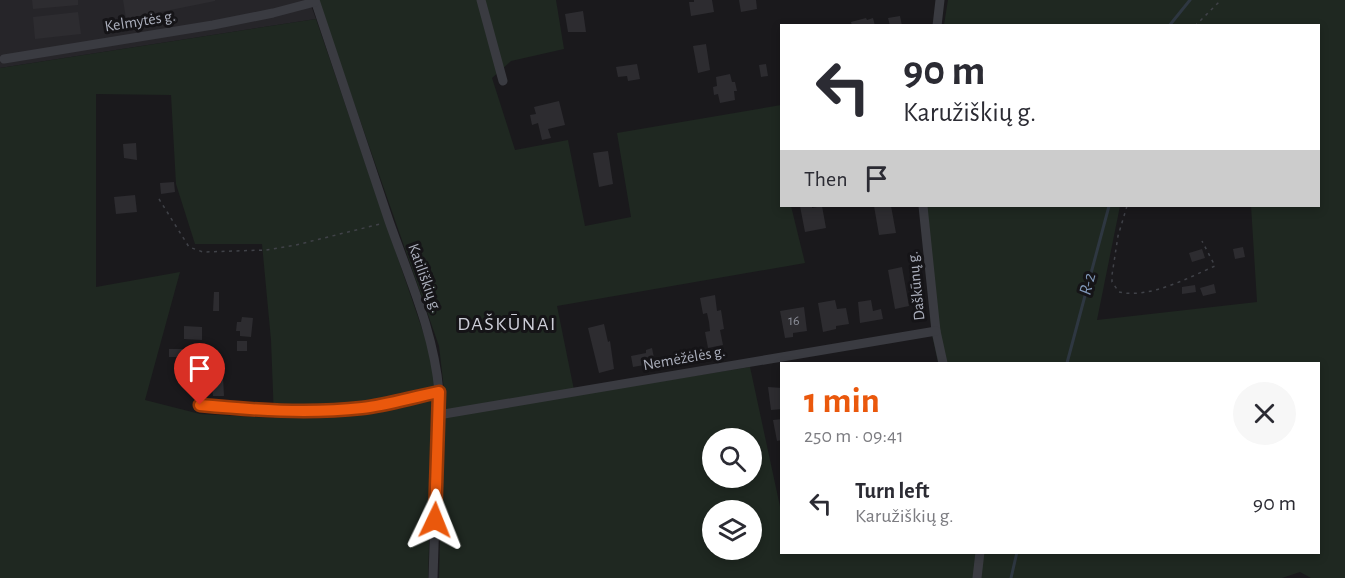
<!DOCTYPE html>
<html lang="en">
<head>
<meta charset="utf-8">
<style>
	body { margin:0; font-family:"Alegreya Sans",sans-serif; background:#f7f7f7; color:#2b2b33; height:100vh; display:flex; flex-direction:column; font-size:22px; white-space:nowrap }
	* { box-sizing:border-box; margin:0 }
	p { font-size:20px; color:#7c7c81 }
	.icon { flex:none; width:33px; height:33px; fill:none; stroke:currentColor; stroke-width:2; stroke-linecap:round; stroke-linejoin:round }
	.map { position:relative; flex:1; overflow:hidden }
	.side { position:absolute; left:780px; top:362px; width:540px; height:192px; display:flex; flex-direction:column; background:#fff; border-radius:0px; box-shadow:0 3px 9px #0003 }
	.side>* { flex:none }
	.top-card { position:absolute; left:780px; top:24px; width:540px; height:183px; border-radius:0px; box-shadow:0 3px 9px #0003; background:#fff; color:#2b2b33; overflow:hidden }
	.controls { position:absolute; left:702px; top:428px; display:grid; gap:12px }
	.controls a { display:grid; place-items:center; width:60px; height:60px; border-radius:50%; background:#fff; box-shadow:0 3px 9px #0003; font-size:30px }
	.pin { position:absolute; display:grid; place-items:center; width:51px; height:51px; color:#fff; margin:-62px -26px; border-radius:50% 50% 50% 0; rotate:-45deg; box-shadow:0 0 6px #0007 }
	.pin .icon { rotate:45deg }
	.me { position:absolute; width:66px; margin:-33px; rotate:2deg; stroke-linejoin:round; filter:drop-shadow(0 0 4px #0008) }
	.turn { display:flex; align-items:center; gap:21px; height:126px; padding:0 24px; font-size:27px }
	.turn .icon { width:78px; height:78px; stroke-width:2.5 }
	.turn b { display:block; font-size:42px; line-height:51px }
	.then { display:flex; align-items:center; height:57px; padding:0 24px; background:#0003; gap:12px; font-size:22px }
	.round { display:grid; place-items:center; flex:none; width:63px; height:63px; border-radius:32px; background:#f7f7f7 }
	.head { display:flex; align-items:center; justify-content:space-between; height:102px; padding:0 24px }
	h1 { font-size:36px; font-weight:600; line-height:45px; color:#ea580c }
	ul { padding:0; list-style:none }
	li { display:flex; align-items:center; gap:18px; height:78px; padding:0 24px }
	li div { flex:1 }
	li b { display:block; font-size:22px }
	li em { font-style:normal }
	.map>svg:first-child { display:block }
	.built { fill:#262529 }
	.green { fill:#1f2821; fill-rule:evenodd }
	.lines { fill:none; stroke-linecap:round; stroke-linejoin:round }
	.stream { stroke:#2e3741; stroke-width:3 }
	.building { fill:#2d2c30 }
	.path { stroke:#404248; stroke-width:1.5; stroke-dasharray:3 4.5; stroke-linecap:butt }
	.street { stroke:#3a3b41; stroke-width:9 }
	.route-casing { stroke:#983908; stroke-width:15 }
	.route { stroke:#ea580c; stroke-width:10 }
	.labels { text-anchor:middle; dominant-baseline:central; stroke-width:6; stroke-linejoin:round; paint-order:stroke }
	.number-label { font-size:14px; fill:#8b8e98 }
	.street-label { font-size:16px; fill:#abafbc; stroke:#151417 }
	.water-label { font-size:18px; font-style:italic; fill:#8198b9; stroke:#151417 }
	.quarter-label { font-size:20px; letter-spacing:1.5px; fill:#cdced8; stroke:#151417 }
</style>
</head>
<body>
<div class="map">
<svg width="1345" height="578" viewBox="0 0 1345 578">
	<rect width="100%" height="100%" fill="#1a191c"/>
	<polygon class="built" points="0,0 309,0 316,19 0,68"/>
	<g class="green">
		<path d="M318 0H556L564 49 511 61 492 78 515 150 568 140 585 226 631 217 617 133 781 105 782 206H791L805 263 557 306 575 395 750 367 781 511 782 552H1318V363H938L932 335 920 206H1120L1097 320 1257 302 1251 206H1318V26L944 25 948 0H1345V578H1311L1300 572 1282 578H439L444 389 439 346ZM712 438H752V477H712ZM712 510H752V549H712Z"/>
		<path d="M316 19 430 352 434 381 428 578H0V68ZM96 94 171 95 176 184 195 244H262L271 340 274 418 200 414 145 400 180 272 96 287Z"/>
	</g>
	<g class="lines">
		<g class="stream">
			<polyline points="1169,26 1190,0"/>
			<polyline points="1067,363 1109,206"/>
			<polyline points="1011,578 1017,552"/>
		</g>
	</g>
	<g class="building">
		<polygon points="32,0 78,0 78,5 33,9"/>
		<polygon points="123,0 215,0 215,1 126,19"/>
		<polygon points="694,0 712,0 714,12 691,16 689,2 694,2"/>
		<polygon points="739,0 756,0 757,9 741,12"/>
		<polygon points="583,11 586,32 568,32 565,14"/>
		<polygon points="78,12 81,34 35,39 33,17"/>
		<polygon points="900,16 902,26 890,26 888,18"/>
		<polygon points="866,18 867,20 873,18 875,26 852,26 851,22"/>
		<polygon points="706,44 710,70 698,73 693,46"/>
		<polygon points="637,64 640,79 628,81 627,76 618,77 616,67"/>
		<polygon points="766,64 768,76 761,77 759,65"/>
		<polygon points="730,74 732,82 735,82 737,91 734,91 735,100 720,103 718,94 714,95 713,87 717,86 716,77"/>
		<polygon points="559,101 565,125 548,129 551,138 542,140 538,123 532,125 530,115 536,114 534,107"/>
		<polygon points="136,143 137,160 124,158 123,144"/>
		<polygon points="608,151 613,184 599,187 593,153"/>
		<polygon points="174,182 175,192 161,194 160,183"/>
		<polygon points="135,195 137,212 116,214 114,197"/>
		<polygon points="800,206 812,206 812,208 822,206 826,228 805,232"/>
		<polygon points="874,206 891,206 896,233 879,235"/>
		<polygon points="1243,247 1245,257 1235,259 1233,249"/>
		<polygon points="1202,249 1205,258 1192,262 1189,253"/>
		<polygon points="902,267 909,306 895,309 888,270"/>
		<polygon points="1214,284 1216,293 1203,296 1200,288"/>
		<polygon points="1195,285 1196,292 1182,294 1182,287"/>
		<polygon points="214,292 219,292 219,311 213,311"/>
		<polygon points="715,295 717,311 721,310 724,329 720,330 723,345 708,348 705,332 710,331 709,322 707,313 703,314 700,298"/>
		<polygon points="835,300 837,309 846,308 849,324 836,326 836,329 823,332 818,303"/>
		<polygon points="871,300 873,311 881,309 883,319 860,323 858,302"/>
		<polygon points="804,307 807,331 793,333 793,337 785,338 780,311"/>
		<polygon points="242,317 253,318 251,337 240,336 240,331 236,331 237,322 241,322"/>
		<polygon points="604,324 608,342 610,341 614,369 599,373 588,328"/>
		<polygon points="184,326 202,327 202,340 184,339"/>
		<rect x="237" y="341" width="10" height="10"/>
		<polygon points="652,348 655,363 633,367 631,356 646,353 646,350"/>
		<rect x="169" y="349" width="16" height="8"/>
		<polygon points="191,362 207,365 206,376 184,375 184,364 191,364"/>
		<polygon points="223,377 224,396 213,396 212,388 208,388 208,378"/>
		<polygon points="768,387 782,388 782,409 771,410"/>
		<polygon points="782,419 782,440 777,441 773,420"/>
	</g>
	<g class="lines">
		<g class="path">
			<polyline points="1195,26 1221,0"/>
			<polyline points="159,199 189,247 203,252 266,250 296,245 380,224"/>
			<path d="M1127 206 1118 236 1112 275V282L1119 292C1149 299 1188 278 1215 266L1202 241"/>
		</g>
		<g class="street">
			<path d="M315 0C340 73 364 148 389 221 409 278 434 332 439 392L433 578"/>
			<polyline points="481,0 503,81"/>
			<polyline points="937,26 940,0"/>
			<polyline points="4,59 213,25 273,13 315,2"/>
			<polyline points="923,206 936,331 943,363"/>
			<path d="M200 405C254 410 308 414 362 408 388 405 413 397 439 392"/>
			<polyline points="438,415 936,331"/>
			<polyline points="977,578 980,552"/>
		</g>
	</g>
	<g class="lines">
		<g class="route-casing">
			<path id="route" d="M200 405C254 410 308 414 362 408 388 405 413 397 439 392L435 520"/>
		</g>
		<use href="#route" class="route"/>
	</g>
	<g class="labels">
		<g class="number-label">
			<text x="794" y="321">16</text>
		</g>
		<g class="street-label">
			<text transform="translate(140 21) rotate(-9)">Kelmytės g.</text>
			<text transform="translate(425 278) rotate(70)">Katiliškių g.</text>
			<text transform="translate(916 286) rotate(-96)">Daškūnų g.</text>
			<text transform="translate(684 358) rotate(-10)">Nemėžėlės g.</text>
		</g>
		<g class="water-label">
			<text transform="translate(1088 284) rotate(-75)">R-2</text>
		</g>
		<g class="quarter-label">
			<text x="507" y="324">DAŠKŪNAI</text>
		</g>
	</g>
</svg>
<div class="controls">
<a><svg class="icon" aria-label="search" viewBox="0 0 24 24"><circle cx="10" cy="10" r="6"/><path d="M15 15l6 6"/></svg></a>
<a><svg class="icon" aria-label="layers" viewBox="0 0 24 24"><path d="M12 4l9 5-9 5-9-5zM3 14l9 5 9-5"/></svg></a>
</div>
<div class="pin" style="left:200px;top:405px;background:#d93025"><svg class="icon" aria-label="arrive" viewBox="0 0 24 24"><path d="M6 21V4h12l-3 4 3 4H6"/></svg></div>
<svg class="me" style="left:435px;top:520px" viewBox="-20 -20 40 40"><path d="M0-17L14 15 0 8-14 15z" fill="#ea580c" stroke="#fff" stroke-width="4"/></svg>
<div class="top-card">
<div class="turn"><svg class="icon" aria-label="left" viewBox="0 0 24 24"><path d="M17 20v-9H6M10 6l-5 5 5 5"/></svg><div><b>90 m</b>Karužiškių g.</div></div>
<div class="then">Then<svg class="icon" aria-label="arrive" viewBox="0 0 24 24"><path d="M6 21V4h12l-3 4 3 4H6"/></svg></div>
</div>
<section class="side">
<div class="head"><div><h1>1 min</h1><p>250 m · 09:41</p></div><a class="round"><svg class="icon" aria-label="close" viewBox="0 0 24 24"><path d="M6 6l12 12M18 6L6 18"/></svg></a></div>
<ul>
<li><svg class="icon" aria-label="left" viewBox="0 0 24 24"><path d="M17 20v-9H6M10 6l-5 5 5 5"/></svg><div><b>Turn left</b><p>Karužiškių g.</p></div><em>90 m</em></li>
</ul>
</section>
</div>
</body>
</html>
